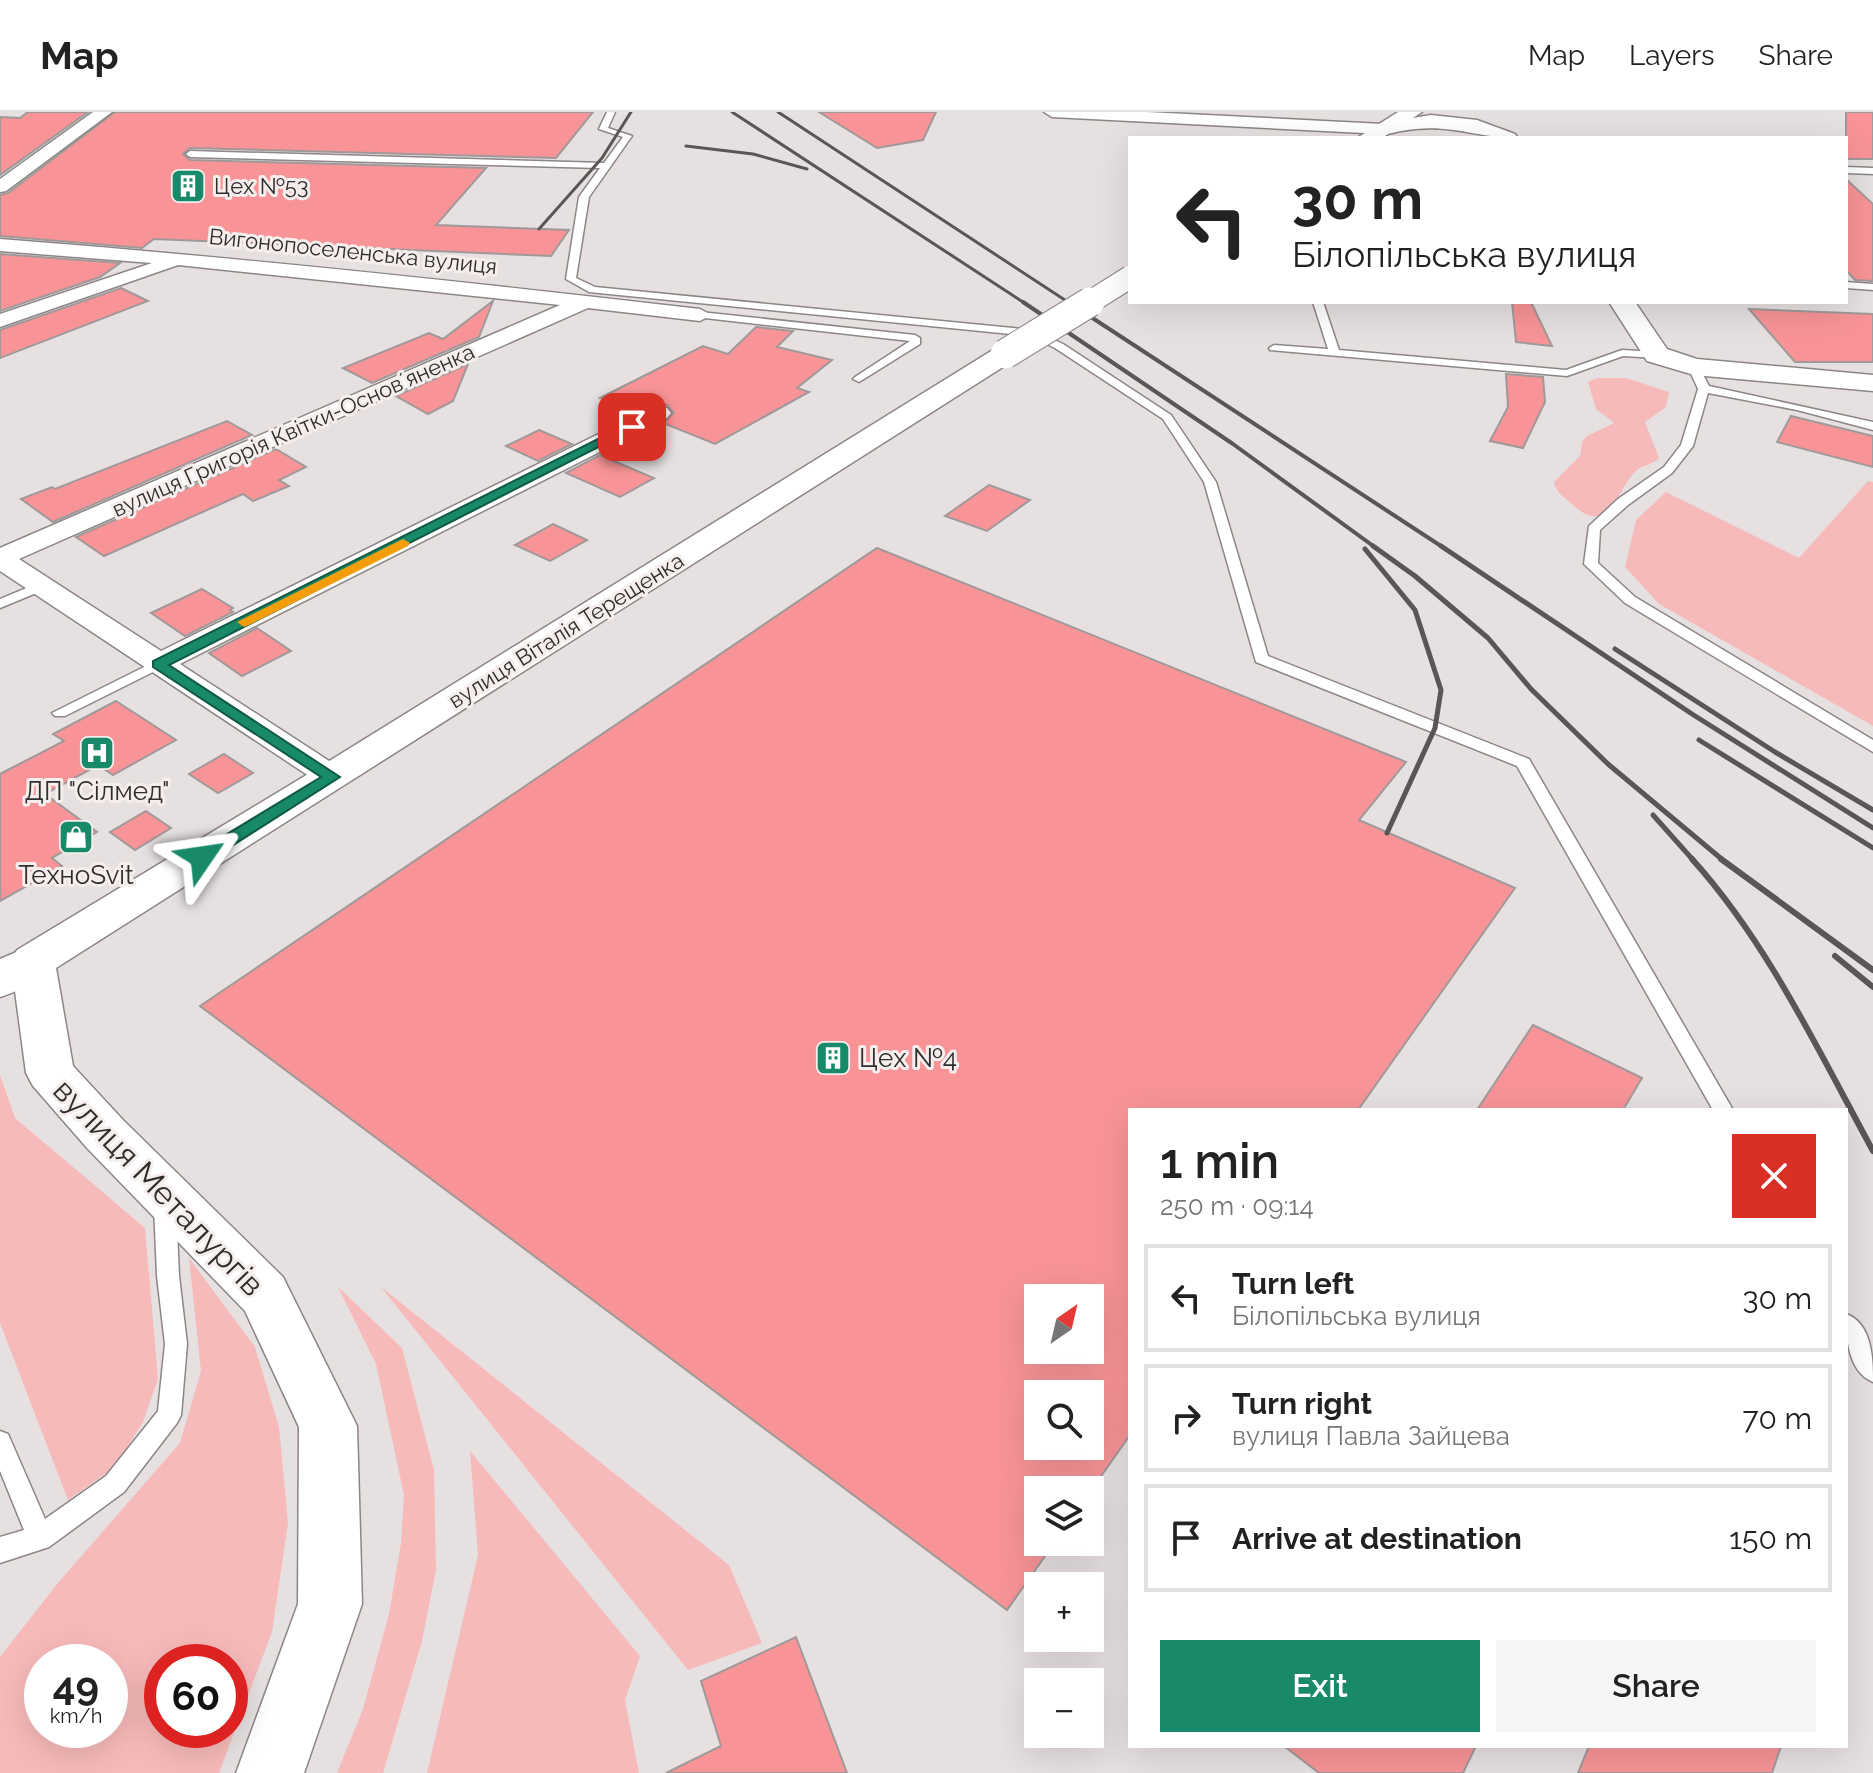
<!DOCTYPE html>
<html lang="en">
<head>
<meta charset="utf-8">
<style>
	body { margin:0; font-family:Raleway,sans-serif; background:#f6f6f6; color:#222; height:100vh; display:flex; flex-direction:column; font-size:30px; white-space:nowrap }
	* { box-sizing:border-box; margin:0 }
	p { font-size:26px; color:#767676 }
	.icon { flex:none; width:44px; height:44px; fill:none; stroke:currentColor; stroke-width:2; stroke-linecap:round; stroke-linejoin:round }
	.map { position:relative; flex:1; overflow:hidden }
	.sheet { position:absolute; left:1128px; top:996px; width:720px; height:640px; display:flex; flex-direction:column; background:#fff; border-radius:0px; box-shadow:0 8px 32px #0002 }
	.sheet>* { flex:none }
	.top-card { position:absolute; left:1128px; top:24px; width:720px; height:168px; border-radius:0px; box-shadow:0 8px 32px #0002; background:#fff; color:#222; overflow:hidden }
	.needle { width:52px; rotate:34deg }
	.controls { position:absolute; left:1024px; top:1172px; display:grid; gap:16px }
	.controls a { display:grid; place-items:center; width:80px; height:80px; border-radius:0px; background:#fff; box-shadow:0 8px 32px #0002; font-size:40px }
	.speed { position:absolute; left:24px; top:1532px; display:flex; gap:16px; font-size:40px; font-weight:700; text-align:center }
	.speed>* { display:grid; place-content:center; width:104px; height:104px; border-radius:50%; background:#fff; box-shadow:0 8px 32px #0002; line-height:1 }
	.speed small { font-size:20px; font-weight:400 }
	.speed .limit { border:12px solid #d22; background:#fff; color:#111 }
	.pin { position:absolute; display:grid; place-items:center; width:68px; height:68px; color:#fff; margin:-34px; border-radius:16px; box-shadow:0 4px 12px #0006 }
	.me { position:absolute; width:88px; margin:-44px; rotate:58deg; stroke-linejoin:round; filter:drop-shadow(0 0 6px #0008) }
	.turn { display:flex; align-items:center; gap:28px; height:168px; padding:0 32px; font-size:36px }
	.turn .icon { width:104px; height:104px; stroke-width:2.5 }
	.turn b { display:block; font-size:56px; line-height:68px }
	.round { display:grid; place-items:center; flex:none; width:84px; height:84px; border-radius:0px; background:#f6f6f6 }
	.overview { display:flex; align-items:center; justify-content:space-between; height:136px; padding:0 32px }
	h1 { font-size:48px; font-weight:600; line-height:60px }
	.button { display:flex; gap:16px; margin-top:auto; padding:16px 32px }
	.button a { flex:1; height:92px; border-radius:0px; background:#188969; color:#fff; font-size:32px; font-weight:600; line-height:92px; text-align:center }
	.button a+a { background:#f6f6f6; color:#222 }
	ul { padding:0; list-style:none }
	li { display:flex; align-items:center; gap:24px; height:108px; margin:0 16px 12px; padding:0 16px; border:4px solid #e0e0e0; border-radius:0px }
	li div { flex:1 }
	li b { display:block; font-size:30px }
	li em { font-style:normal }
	header { display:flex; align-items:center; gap:48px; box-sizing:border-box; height:112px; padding:0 40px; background:#fff; border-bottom:2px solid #e0e0e0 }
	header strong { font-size:38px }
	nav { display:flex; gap:44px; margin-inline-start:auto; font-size:28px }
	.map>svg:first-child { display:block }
	.green { fill:#f7baba; fill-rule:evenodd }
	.building { fill:#f89497; stroke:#a09999; stroke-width:2; fill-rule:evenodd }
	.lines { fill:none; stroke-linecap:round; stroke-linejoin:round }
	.lane-casing { stroke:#8c8685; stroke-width:3 }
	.street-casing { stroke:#8c8685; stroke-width:3 }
	.secondary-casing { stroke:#8c8685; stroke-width:3 }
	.primary-casing { stroke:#8c8685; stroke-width:3 }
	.lane { fill:#fff; fill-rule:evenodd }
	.street { fill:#fff; fill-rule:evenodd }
	.secondary { fill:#fff; fill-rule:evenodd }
	.primary { fill:#fff; fill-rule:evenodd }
	.rail-far3 { stroke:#5a5656; stroke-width:3 }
	.rail-far2 { stroke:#5a5656; stroke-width:4 }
	.rail-far1 { stroke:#5a5656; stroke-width:5 }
	.rail { stroke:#5a5656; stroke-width:6 }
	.primary-bridge-far1-casing { stroke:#8c8685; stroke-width:24; stroke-linecap:butt }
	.primary-bridge-casing { stroke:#8c8685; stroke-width:31; stroke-linecap:butt }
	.primary-bridge-far1 { stroke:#fff; stroke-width:22 }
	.primary-bridge { stroke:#fff; stroke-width:29 }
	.route { fill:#188969; stroke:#105944; stroke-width:2 }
	.slow { fill:#f59e0b }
	.labels { text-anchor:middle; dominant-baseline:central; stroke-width:6; stroke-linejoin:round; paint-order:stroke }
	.far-poi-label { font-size:22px; fill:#312e2e; stroke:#f5eeed; text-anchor:start }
	.far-street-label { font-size:22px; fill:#312e2e; stroke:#f5eeed }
	.poi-label { font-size:26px; fill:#312e2e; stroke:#f5eeed }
	.near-street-label { font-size:32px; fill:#312e2e; stroke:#f5eeed }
</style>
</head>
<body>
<header>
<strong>Map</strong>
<nav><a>Map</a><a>Layers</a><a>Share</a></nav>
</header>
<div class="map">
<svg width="1873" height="1661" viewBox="0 0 1873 1661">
	<rect width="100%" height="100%" fill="#e7e0e0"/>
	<g class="green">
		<path d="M1597 266H1626L1669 280 1666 295 1645 310 1659 346C1652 353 1645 352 1637 358 1618 374 1610 427 1573 393 1565 386 1556 381 1554 370L1580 344 1582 330 1587 324 1614 311 1596 297 1588 270Z"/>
		<polygon points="1868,369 1873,370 1873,614 1659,492 1625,455 1636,408 1666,380 1799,446"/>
		<polygon points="0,963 15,1006 145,1116 158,1267 143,1310 115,1355 68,1388 0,1211"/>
		<path d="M189 1146 255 1235 279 1315 288 1411 272 1520 219 1661H0V1545L57 1472 180 1331 201 1259ZM110 1550V1618H42V1550ZM162 1550H230V1618H162Z"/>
		<polygon points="338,1175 402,1236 434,1358 436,1458 422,1529 383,1661 337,1661 363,1597 389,1502 401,1431 404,1383 376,1252"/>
		<polygon points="381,1175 729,1453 762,1531 688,1558"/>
		<polygon points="470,1339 640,1544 625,1588 639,1661 427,1661 478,1443"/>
	</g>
	<g class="building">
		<polygon points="28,0 88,0 0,63 0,5 20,6"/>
		<polygon points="115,0 593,0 556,46 190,36 183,42 190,48 486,56 436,113 569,118 551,144 154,127 142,136 0,124 0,83 8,81"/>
		<polygon points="819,0 936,0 923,28 877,36"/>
		<rect x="1846" y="0" width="27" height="47"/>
		<polygon points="1846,67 1873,92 1873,169 1855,168 1846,158"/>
		<polygon points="0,142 120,151 100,165 0,199"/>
		<polygon points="121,176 148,189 0,246 0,218"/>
		<polygon points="493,189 479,225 372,271 343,256 429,221 443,227"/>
		<polygon points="1512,190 1531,190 1552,234 1516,230"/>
		<polygon points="1749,197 1873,202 1873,250 1795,250"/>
		<polygon points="756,215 793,219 777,235 832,248 797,276 809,280 715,332 663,311 674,301 667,293 651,293 636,300 600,286 703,234 728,242"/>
		<polygon points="468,252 453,289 428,302 396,284"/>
		<polygon points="1506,262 1543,265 1545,290 1523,336 1490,329 1508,295"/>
		<polygon points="1791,304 1873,324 1873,355 1777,330"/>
		<polygon points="227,309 252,323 53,410 21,387 52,375 55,377"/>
		<polygon points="539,318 572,332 538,349 506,334"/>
		<polygon points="276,337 306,355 279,368 289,374 253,389 243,382 104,444 76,425"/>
		<polygon points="600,343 654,366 620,385 566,361"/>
		<polygon points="989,373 1030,388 987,419 945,404"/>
		<polygon points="553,412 587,428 550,449 515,433"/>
		<path d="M877 436 1406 650 1359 708 1515 776 1358 998H1130V1323L1090 1380 1038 1378V1430H1055L1007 1498 200 894ZM1038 1186H1090V1238H1038ZM1038 1282H1090V1334H1038Z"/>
		<polygon points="202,477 233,496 230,498 233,500 185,524 151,501"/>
		<polygon points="257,516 291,539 242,564 209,541"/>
		<polygon points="116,589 176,628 113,663 98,653 45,682 97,720 52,746 62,754 0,789 0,662 64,629 53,622"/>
		<polygon points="224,642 253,661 218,681 189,662"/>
		<polygon points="146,699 171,716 135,738 110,720"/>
		<polygon points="1533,913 1642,966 1623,998 1477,998"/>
		<polygon points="796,1525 847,1661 666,1661 721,1634 701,1569"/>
		<polygon points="1284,1634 1476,1634 1463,1661 1319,1661"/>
		<polygon points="1589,1634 1781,1634 1772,1661 1578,1661"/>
	</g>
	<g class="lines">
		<g class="lane-casing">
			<g id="lane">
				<polygon points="607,0 615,0 608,16 632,24 589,85 576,166 595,175 1032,218 1063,232 1171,303 1216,370 1268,544 1529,647 1733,998 1713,998 1517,654 1256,550 1204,370 1163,307 1055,236 1030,224 589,180 566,167 579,85 600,56 190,45 186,42 190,39 604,51 623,25 599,17"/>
				<polygon points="1846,55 1873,56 1873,62 1846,61"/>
				<polygon points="1846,170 1873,172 1873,178 1846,176"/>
				<polygon points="1313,190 1323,190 1339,238 1566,258 1622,238 1657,240 1662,243 1657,246 1623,244 1567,264 1270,238 1269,236 1274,233 1328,237"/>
				<polygon points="700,200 915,223 920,226 920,232 859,270 853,267 855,265 910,229 696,205 695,203"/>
				<polygon points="1690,253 1698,253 1709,274 1873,310 1873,318 1797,298 1708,281 1693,334 1672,361 1628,393 1600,418 1598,451 1635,485 1873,628 1873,640 1625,491 1584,452 1589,414 1618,387 1664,355 1681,333 1698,277 1688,255"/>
				<polygon points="41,470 46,471 46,477 0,496 0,487"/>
				<polygon points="158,548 163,549 163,555 65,604 55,604 52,601"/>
				<polygon points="165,1085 172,1088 176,1094 179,1164 187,1232 181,1303 177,1311 124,1380 49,1435 0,1451 0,1425 24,1418 0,1359 0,1319 8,1322 45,1407 106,1364 158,1299 165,1232 157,1164 154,1094 158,1088"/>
				<path d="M1846 1202C1872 1211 1873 1247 1873 1270 1848 1260 1846 1225 1846 1202Z"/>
			</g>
		</g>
		<g class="street-casing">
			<g id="street">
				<polygon points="93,0 112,0 6,79 0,80 0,67"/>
				<polygon points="1044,0 1147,0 1383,12 1391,17 1383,22 1052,5"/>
				<path d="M0 127C234 145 467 170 700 197L711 203 700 209 588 196 19 447 161 539 651 296H667L671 301 667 306 180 552 343 658 348 665 343 672 332 675 321 672 0 459V436L560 193 178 153 0 215V202L152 151 0 139Z"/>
			</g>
		</g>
		<g class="secondary-casing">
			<g id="secondary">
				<path d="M1431 3 1477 8 1515 22 1518 26C1475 26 1449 10 1401 19 1390 21 1381 26 1373 17L1383 11Z"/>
				<polygon points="1609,190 1635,190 1667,237 1697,247 1873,263 1873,279 1694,263 1647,249"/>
				<path d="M33 833 49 838 55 849C44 868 21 878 0 885V847Z"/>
			</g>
		</g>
		<g class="primary-casing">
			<g id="primary">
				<polygon points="1398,0 1422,0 1382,26 1357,26"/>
				<polygon points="1005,234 1014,236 1018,242 1014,248 56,856 73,954 123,1008 283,1165 357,1314 362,1492 304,1661 236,1661 298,1492 299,1315 245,1199 87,1036 33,974 26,961 11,849 17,838 318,656 996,236"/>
			</g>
		</g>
		<use href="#lane" class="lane"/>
		<use href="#street" class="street"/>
		<use href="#secondary" class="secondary"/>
		<use href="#primary" class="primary"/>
		<g class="rail-far3">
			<polyline points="732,0 1026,192"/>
			<polyline points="778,0 1071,192"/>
			<polyline points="686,34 753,42 807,57"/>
			<polyline points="539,117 602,46 631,0"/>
		</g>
		<g class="rail-far2">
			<polyline points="1023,190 1233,332 1376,436"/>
			<polyline points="1068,190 1444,436"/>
		</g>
		<g class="rail-far1">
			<polyline points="1373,434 1415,464 1488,526 1531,577 1608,652 1724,749"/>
			<polyline points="1441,434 1692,602 1873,716"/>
			<polyline points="1365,437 1415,498 1441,578 1435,616 1387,721"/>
			<polyline points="1615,537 1775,640 1873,698"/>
			<polyline points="1699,628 1873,736"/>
			<polyline points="1653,703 1694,749"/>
		</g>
		<g class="rail">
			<path d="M1692 747C1768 831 1819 940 1873 1039"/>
			<polyline points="1721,747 1873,858"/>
			<polyline points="1835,844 1873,875"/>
		</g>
		<g class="primary-bridge-far1-casing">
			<polyline id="primary-bridge-far1" points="1087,192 1130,165"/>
		</g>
		<g class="primary-bridge-casing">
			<polyline id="primary-bridge" points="1005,242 1090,190"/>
		</g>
		<use href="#primary-bridge-far1" class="primary-bridge-far1"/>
		<use href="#primary-bridge" class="primary-bridge"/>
	</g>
	<polygon class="route" points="628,312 638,315 169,553 340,665 208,749 196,749 194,745 196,741 321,665 153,555 153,549"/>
	<polygon class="slow" points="403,427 410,431 408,434 249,513 244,515 237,510"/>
	<defs>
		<g id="building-square" transform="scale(1.8)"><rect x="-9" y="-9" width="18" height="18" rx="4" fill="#188969" stroke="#f5eeed"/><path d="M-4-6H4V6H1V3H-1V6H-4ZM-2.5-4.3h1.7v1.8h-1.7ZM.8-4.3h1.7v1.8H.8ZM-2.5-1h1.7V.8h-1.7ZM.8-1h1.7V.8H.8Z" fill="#fff"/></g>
		<g id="hospital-square" transform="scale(1.8)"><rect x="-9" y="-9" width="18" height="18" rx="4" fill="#188969" stroke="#f5eeed"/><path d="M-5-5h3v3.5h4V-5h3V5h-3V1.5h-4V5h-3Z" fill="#fff"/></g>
		<g id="shop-square" transform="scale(1.8)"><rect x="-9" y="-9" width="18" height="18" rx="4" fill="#188969" stroke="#f5eeed"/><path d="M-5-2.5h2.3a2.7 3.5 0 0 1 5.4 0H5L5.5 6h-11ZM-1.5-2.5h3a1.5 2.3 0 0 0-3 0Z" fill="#fff"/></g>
	</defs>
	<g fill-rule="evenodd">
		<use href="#building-square" x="188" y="74"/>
		<use href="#hospital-square" x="97" y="641"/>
		<use href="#shop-square" x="76" y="725"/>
		<use href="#building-square" x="833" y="946"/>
	</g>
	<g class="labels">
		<g class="far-poi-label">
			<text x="214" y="74">Цех №53</text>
		</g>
		<g class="far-street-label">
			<text transform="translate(353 139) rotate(6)">Вигонопоселенська вулиця</text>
			<text transform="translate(293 318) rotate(-24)">вулиця Григорія Квітки-Основʼяненка</text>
			<text transform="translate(566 518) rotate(-32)">вулиця Віталія Терещенка</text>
		</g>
		<g class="poi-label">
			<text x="97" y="679">ДП "Сілмед"</text>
			<text x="76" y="763">ТехноSvit</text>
			<text x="859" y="946" text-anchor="start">Цех №4</text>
		</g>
		<g class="near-street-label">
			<text transform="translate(159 1075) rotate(46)">вулиця Металургів</text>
		</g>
	</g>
</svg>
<div class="controls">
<a><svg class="needle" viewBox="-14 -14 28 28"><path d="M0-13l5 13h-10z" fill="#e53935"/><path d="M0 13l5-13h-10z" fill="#767676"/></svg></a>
<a><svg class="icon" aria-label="search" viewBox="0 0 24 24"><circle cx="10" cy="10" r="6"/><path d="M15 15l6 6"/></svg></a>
<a><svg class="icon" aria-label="layers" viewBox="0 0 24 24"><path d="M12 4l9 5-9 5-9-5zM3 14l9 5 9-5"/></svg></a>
<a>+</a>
<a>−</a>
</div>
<div class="speed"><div>49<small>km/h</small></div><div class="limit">60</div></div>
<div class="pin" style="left:632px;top:315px;background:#d93025"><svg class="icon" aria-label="arrive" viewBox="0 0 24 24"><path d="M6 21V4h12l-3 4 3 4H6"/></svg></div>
<svg class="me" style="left:202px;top:745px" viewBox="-20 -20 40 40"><path d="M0-17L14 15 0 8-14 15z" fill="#188969" stroke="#fff" stroke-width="4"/></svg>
<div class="top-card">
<div class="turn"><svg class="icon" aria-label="left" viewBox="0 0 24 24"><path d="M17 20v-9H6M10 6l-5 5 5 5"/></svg><div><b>30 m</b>Білопільська вулиця</div></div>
</div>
<section class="sheet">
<div class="overview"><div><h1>1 min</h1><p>250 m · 09:14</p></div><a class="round" style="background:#d93025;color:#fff"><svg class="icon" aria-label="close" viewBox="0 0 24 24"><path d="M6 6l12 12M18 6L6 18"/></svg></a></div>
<ul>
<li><svg class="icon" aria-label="left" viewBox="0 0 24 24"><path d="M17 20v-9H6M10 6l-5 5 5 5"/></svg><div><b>Turn left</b><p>Білопільська вулиця</p></div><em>30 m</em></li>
<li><svg class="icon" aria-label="right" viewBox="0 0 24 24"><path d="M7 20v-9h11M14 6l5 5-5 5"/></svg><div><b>Turn right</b><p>вулиця Павла Зайцева</p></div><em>70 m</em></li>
<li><svg class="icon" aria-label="arrive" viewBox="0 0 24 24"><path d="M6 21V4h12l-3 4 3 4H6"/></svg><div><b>Arrive at destination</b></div><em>150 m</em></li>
</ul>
<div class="button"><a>Exit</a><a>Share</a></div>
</section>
</div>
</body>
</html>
